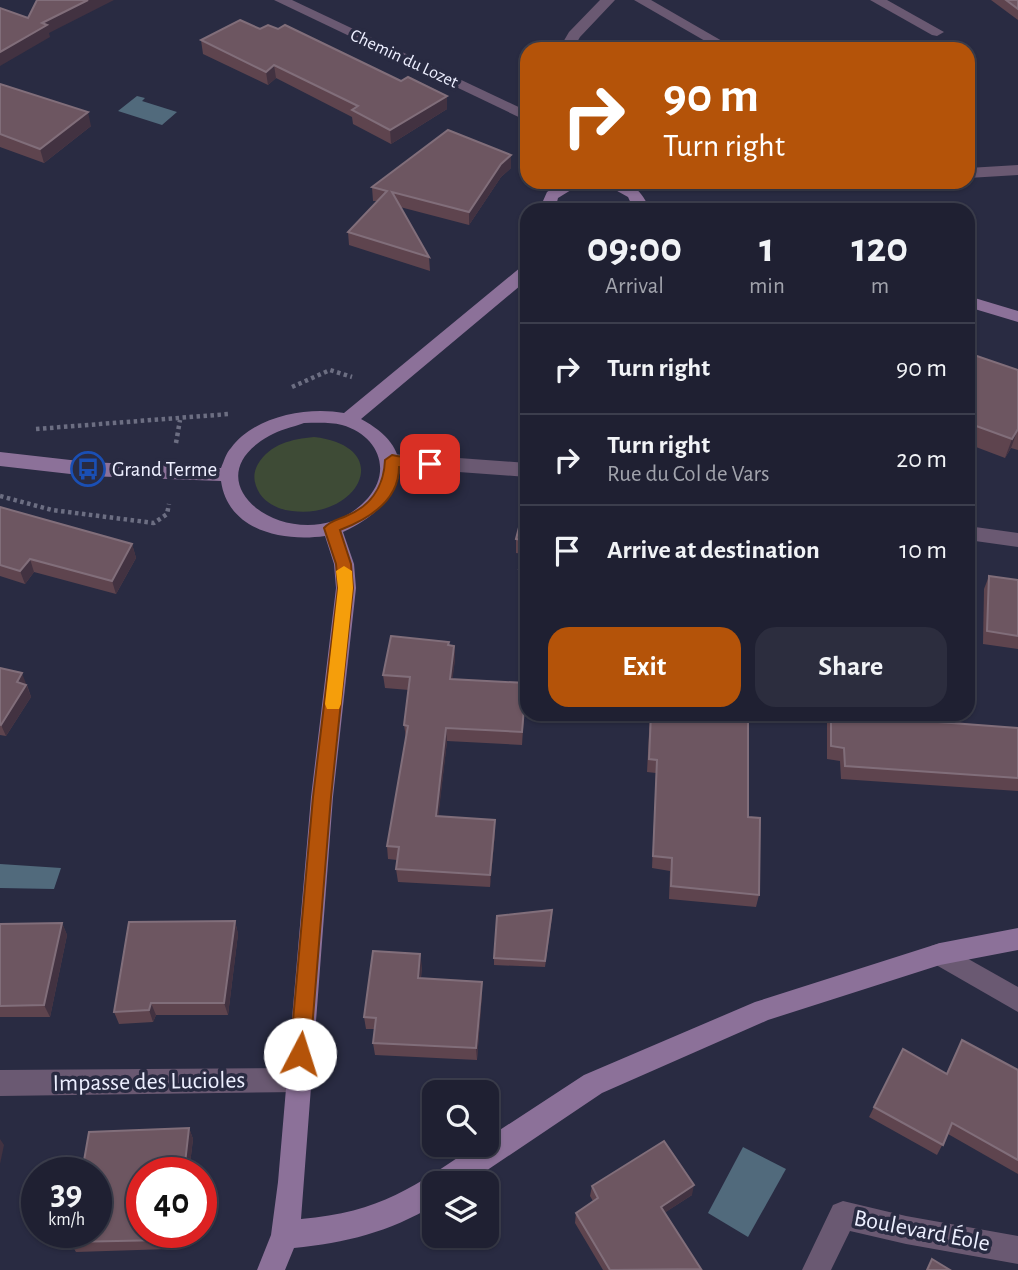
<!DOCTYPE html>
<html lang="en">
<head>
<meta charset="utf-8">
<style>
	body { margin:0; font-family:"Alegreya Sans",sans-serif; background:#2c2d3e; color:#f1f3f6; height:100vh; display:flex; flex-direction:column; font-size:26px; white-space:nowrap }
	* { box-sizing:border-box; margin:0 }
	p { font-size:23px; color:#a1a3ac }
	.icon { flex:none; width:38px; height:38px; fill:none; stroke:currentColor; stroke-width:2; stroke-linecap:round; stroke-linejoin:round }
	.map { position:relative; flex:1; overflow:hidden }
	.sheet { position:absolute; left:520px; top:203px; width:455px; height:518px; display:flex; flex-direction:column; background:#1f2032; border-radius:21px; box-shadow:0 2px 5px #0004,0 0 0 2px #3c3e4d }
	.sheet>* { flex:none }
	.guide { position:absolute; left:520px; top:42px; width:455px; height:147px; border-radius:21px; box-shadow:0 2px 5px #0004,0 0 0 2px #3c3e4d; background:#b45309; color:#fff; overflow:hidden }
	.tools { position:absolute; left:422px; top:1080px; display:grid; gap:14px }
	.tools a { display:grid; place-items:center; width:77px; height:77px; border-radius:14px; background:#1f2032; box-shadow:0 2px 5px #0004,0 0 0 2px #3c3e4d; font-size:35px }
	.speed { position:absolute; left:21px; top:1157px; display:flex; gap:14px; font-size:35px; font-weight:700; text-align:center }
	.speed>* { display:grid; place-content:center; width:91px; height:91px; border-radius:50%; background:#1f2032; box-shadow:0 2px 5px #0004,0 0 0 2px #3c3e4d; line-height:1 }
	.speed small { font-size:18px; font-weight:400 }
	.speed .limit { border:10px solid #d22; background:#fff; color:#111 }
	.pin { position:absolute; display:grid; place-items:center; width:60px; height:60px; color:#fff; margin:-30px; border-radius:14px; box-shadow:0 4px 10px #0006 }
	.me { position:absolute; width:77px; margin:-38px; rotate:5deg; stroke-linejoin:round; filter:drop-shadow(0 0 5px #0008) }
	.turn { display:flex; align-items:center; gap:24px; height:147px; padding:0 28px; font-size:32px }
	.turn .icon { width:91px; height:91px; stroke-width:2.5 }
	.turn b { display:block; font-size:49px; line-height:60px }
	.eta { display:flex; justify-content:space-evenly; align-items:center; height:119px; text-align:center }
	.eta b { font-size:42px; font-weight:700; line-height:49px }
	.cta { display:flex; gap:14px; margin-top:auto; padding:14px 28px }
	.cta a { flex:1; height:80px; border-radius:21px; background:#b45309; color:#fff; font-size:28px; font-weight:700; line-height:80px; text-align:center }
	.cta a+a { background:#2c2d3e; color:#f1f3f6 }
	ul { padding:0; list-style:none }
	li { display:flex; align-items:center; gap:21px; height:91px; padding:0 28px; border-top:2px solid #3c3e4d }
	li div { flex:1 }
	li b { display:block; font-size:26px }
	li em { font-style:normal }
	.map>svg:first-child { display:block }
	.green { fill:#3e4b36 }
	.water { fill:#516a7c }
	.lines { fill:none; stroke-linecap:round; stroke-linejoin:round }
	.path { stroke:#6c6e82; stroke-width:4.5; stroke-dasharray:3.5 3.5; stroke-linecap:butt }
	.street { fill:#6a5972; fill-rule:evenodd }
	.secondary { fill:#8c7199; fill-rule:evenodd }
	.wall { fill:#5e444e }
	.shaded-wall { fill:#423241 }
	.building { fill:#6d5661; stroke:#816e7a; stroke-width:2 }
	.route { fill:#b45309; stroke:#753606; stroke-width:2 }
	.slow { fill:#f59e0b }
	.labels { text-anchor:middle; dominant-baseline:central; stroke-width:7; stroke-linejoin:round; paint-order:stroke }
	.far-street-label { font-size:18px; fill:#edefff; stroke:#292b42 }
	.poi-label { font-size:21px; fill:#edefff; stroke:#292b42; text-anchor:start }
	.near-street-label { font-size:24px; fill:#edefff; stroke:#292b42 }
</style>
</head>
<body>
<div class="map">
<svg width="1018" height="1270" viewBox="0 0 1018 1270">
	<rect width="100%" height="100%" fill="#292b42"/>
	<path class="green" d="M314 437C397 447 358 520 292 511 280 510 267 504 260 494 254 485 252 474 258 464 270 444 292 439 314 437Z"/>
	<g class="water">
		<polygon points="137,96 145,98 142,101 177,112 162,125 118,111"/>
		<polygon points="0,864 61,868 54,889 0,888"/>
		<polygon points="743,1147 786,1169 748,1237 708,1213"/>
	</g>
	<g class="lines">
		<g class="path">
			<polyline points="292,387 330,370 352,377"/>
			<polyline points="36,429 229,414"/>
			<polyline points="176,443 180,420"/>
			<polyline points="0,496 52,510 154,523 167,514 169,504"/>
		</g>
		<g class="street">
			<polygon points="274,0 292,0 527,111 527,121"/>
			<polygon points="600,0 615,0 580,37 573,49 559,49 569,32"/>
			<polygon points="634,0 651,0 736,49 719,49"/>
			<polygon points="870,0 887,0 944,32 937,36 932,35"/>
			<polygon points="1018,165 1018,175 968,178 968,168"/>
			<polygon points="392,453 415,458 445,457 527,463 527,477 445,471 415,472 385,465 383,460 385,455"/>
			<polygon points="968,526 1018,533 1018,547 968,540"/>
			<polygon points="940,943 1018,987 1018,1012 931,962 928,954 931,946"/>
			<polygon points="298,1068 307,1071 311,1080 307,1089 298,1092 0,1096 0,1070"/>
			<polygon points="843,1201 906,1216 1018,1236 1018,1264 906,1244 850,1231 831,1270 802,1270 833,1205"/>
		</g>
		<g class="secondary">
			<polygon points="562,182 584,182 558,198 555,210 539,210 547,192"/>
			<path d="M601 182C629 182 639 184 650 210H634L628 197Z"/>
			<path d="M527 266V280L361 419C427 454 400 506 343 532L354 564 356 588 333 797 301 1219C381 1212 414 1187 478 1144H486V1139L584 1075 755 1002 940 943 1018 928V950L940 965 768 1020 602 1093 468 1183H434V1205C390 1232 345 1243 294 1248L285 1270H257L271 1235 278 1182 311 797 336 588 334 564 325 536C283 542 228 531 221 481L88 476 0 466V452L88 462 221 468C224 461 226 453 231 448 254 416 308 406 344 413L521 267ZM304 423C316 423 330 422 342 425 377 435 393 469 368 498 306 568 180 486 269 436 279 430 293 427 304 423Z"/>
			<polygon points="968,296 1018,311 1018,322 968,307"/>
		</g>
	</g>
	<g class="wall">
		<polygon points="991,0 1018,0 1018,20"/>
		<polygon points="260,29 401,81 447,96 447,109 391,144 353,124 352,117 276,78 268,85 203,54 201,40"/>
		<polygon points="0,84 91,126 44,163 0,147"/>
		<polygon points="511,168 501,177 469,225 400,207 429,257 430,271 349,245 348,232 377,201 373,201 372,187"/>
		<polygon points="968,353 1018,370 1018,450 1011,448 1005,458 968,444"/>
		<polygon points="526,500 527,584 519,583 519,569 523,554 516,553 516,539"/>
		<polygon points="0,507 132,544 136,558 116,594 34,572 25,584 0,576"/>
		<polygon points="989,576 1018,580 1018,649 983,644 984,589"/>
		<polygon points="449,645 454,646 455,659 452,680 526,683 522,745 447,741 438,816 495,832 490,887 398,882 396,869 397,860 388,859 387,846 406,738 404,725 409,690 385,688 383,675"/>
		<polygon points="0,668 27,685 31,697 6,736 0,735"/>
		<polygon points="650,714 748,714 748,817 759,895 756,907 669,899 670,871 652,868 656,773 647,772"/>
		<polygon points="827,714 872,714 872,717 1018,728 1018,791 841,779 840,761 827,759"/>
		<polygon points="552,917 545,967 494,965 494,958"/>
		<polygon points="235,921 238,934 228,1015 156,1015 153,1022 119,1024 114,1012"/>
		<polygon points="62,923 67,935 50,1017 0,1017 0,924"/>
		<polygon points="422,966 421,978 482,982 482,994 477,1060 375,1055 373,1043 375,1029 366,1029 364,1017"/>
		<polygon points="962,1040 1018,1070 1018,1174 948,1134 937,1155 869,1117 874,1107 946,1074"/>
		<polygon points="189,1128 193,1139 189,1172 142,1172 142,1232 171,1232 169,1249 76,1252 70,1242 72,1232 96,1232 96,1172 82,1172 89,1132"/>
		<polygon points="592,1186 692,1195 664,1213 701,1270 603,1270 575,1223 576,1213 593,1201 590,1196"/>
	</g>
	<g class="shaded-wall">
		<polygon points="88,0 114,0 49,33 50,37 0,66 0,52 42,23"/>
		<polygon points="274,65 276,78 268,85 266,72"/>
		<polygon points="447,96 447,109 391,144 390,130"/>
		<polygon points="88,112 91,126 44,163 40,149"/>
		<polygon points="511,155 511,168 501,177 469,225 469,212 501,164"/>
		<polygon points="1018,429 1011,448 1005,458 1012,439"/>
		<polygon points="132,544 136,558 116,594 112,581"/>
		<polygon points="30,559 34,572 25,584 20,571"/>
		<polygon points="454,646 455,659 451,693 450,679"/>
		<polygon points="22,673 31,697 6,736 1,725 17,682"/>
		<polygon points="446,728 447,741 437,829 436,816"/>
		<polygon points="495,820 495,832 490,887 490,875"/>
		<polygon points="235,921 238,934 228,1015 224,1003"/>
		<polygon points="62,923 67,935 50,1017 44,1005"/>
		<polygon points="420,954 422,966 419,990 418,978"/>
		<polygon points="482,982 482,994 477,1060 476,1048"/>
		<polygon points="151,1003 156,1015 153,1022 149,1010"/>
		<polygon points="189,1128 193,1139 189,1172 184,1172"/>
		<polygon points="0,1139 4,1145 0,1164"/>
		<polygon points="694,1185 692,1195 658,1217 661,1207"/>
		<polygon points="165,1232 171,1232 169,1249 164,1240"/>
	</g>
	<g class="building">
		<polygon points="37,0 88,0 42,23 47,25 0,52 0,8 28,18"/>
		<polygon points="1006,0 1018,0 1018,9"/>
		<polygon points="240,20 260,29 268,25 278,29 285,25 401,81 408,77 447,96 390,130 352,110 358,106 274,65 266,72 201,40"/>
		<polygon points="0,84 88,112 40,149 0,134"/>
		<polygon points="448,130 511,155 501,164 469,212 392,192 429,257 348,232 387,191 372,187"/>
		<polygon points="968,353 1018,370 1018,429 1012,439 968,423"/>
		<polygon points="526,500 527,500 527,541 516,539"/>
		<polygon points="0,507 132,544 112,581 30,559 20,571 0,565"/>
		<polygon points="527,542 527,570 519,569"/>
		<polygon points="989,576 1018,580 1018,636 987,631"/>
		<polygon points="391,636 449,642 448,645 454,646 450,679 526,683 522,732 446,728 436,816 495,820 490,875 396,869 399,847 387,846 408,726 404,725 410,677 383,675"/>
		<polygon points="0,668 22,673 17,682 26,685 1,725 0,724"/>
		<polygon points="651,714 748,714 748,817 760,818 759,895 671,886 672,858 653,856 657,760 649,759"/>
		<polygon points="831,714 872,714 872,717 1018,728 1018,778 845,766 844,748 831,746"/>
		<polygon points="552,910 545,961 494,958 497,916"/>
		<polygon points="235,921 224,1003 151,1003 149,1010 114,1012 129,922"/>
		<polygon points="62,923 44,1005 0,1006 0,924"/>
		<polygon points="373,951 420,954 418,978 482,982 476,1048 373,1043 376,1018 364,1017"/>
		<polygon points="962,1040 1018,1070 1018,1160 952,1123 943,1145 874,1107 903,1049 947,1074"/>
		<polygon points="189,1128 184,1172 142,1172 142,1232 165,1232 164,1240 70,1242 72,1232 96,1232 96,1172 82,1172 89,1132"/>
		<polygon points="664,1141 694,1185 661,1207 701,1269 610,1270 576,1213 598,1198 592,1186"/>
		<polygon points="932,1259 950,1270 927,1270"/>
	</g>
	<path class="route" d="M392 455C403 458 431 458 437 464L430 469 399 467C399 501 369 519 340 530L351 564 353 588 331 797 310 1054 307 1061 300 1063 293 1061 290 1054 313 797 338 588 336 564 324 528C330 521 337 520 344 517 370 507 384 487 385 460Z"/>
	<polygon class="slow" points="344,566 352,571 353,588 341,704 339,709 327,709 325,704 338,588 336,571"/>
	<defs>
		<g id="bus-ring" transform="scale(1.75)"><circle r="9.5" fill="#292b42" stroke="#1a4fb4" stroke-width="1.5"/><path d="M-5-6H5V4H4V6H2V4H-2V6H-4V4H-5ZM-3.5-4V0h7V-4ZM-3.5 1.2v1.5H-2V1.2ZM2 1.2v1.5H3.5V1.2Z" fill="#1a4fb4"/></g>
	</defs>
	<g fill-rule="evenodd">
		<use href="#bus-ring" x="88" y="469"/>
	</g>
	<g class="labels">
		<g class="far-street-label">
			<text transform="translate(404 59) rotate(25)">Chemin du Lozet</text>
		</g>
		<g class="poi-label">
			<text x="112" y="469">Grand Terme</text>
		</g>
		<g class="near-street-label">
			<text transform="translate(149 1082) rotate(-1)">Impasse des Lucioles</text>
			<text transform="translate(922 1231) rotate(11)">Boulevard Éole</text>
		</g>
	</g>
</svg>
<div class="tools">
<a><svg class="icon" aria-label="search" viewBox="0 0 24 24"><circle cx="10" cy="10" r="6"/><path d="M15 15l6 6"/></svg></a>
<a><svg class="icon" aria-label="layers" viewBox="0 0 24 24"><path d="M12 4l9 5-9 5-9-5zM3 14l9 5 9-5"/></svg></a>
</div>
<div class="speed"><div>39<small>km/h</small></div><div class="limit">40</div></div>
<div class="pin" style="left:430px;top:464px;background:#d93025"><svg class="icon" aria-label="arrive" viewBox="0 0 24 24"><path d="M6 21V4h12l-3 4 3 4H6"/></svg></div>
<svg class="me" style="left:300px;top:1054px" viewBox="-20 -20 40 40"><circle r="19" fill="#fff"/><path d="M0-13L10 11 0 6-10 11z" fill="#b45309"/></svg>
<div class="guide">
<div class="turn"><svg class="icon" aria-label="right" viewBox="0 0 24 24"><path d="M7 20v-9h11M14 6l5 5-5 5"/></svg><div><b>90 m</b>Turn right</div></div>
</div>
<section class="sheet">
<div class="eta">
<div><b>09:00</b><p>Arrival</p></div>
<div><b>1</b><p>min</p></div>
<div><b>120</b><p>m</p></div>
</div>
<ul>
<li><svg class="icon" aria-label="right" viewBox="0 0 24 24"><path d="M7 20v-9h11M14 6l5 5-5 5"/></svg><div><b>Turn right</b></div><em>90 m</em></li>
<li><svg class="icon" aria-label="right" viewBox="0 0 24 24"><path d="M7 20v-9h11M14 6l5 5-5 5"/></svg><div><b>Turn right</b><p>Rue du Col de Vars</p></div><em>20 m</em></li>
<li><svg class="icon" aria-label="arrive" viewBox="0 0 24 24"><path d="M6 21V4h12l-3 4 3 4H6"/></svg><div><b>Arrive at destination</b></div><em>10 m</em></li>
</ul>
<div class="cta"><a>Exit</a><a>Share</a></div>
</section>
</div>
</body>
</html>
